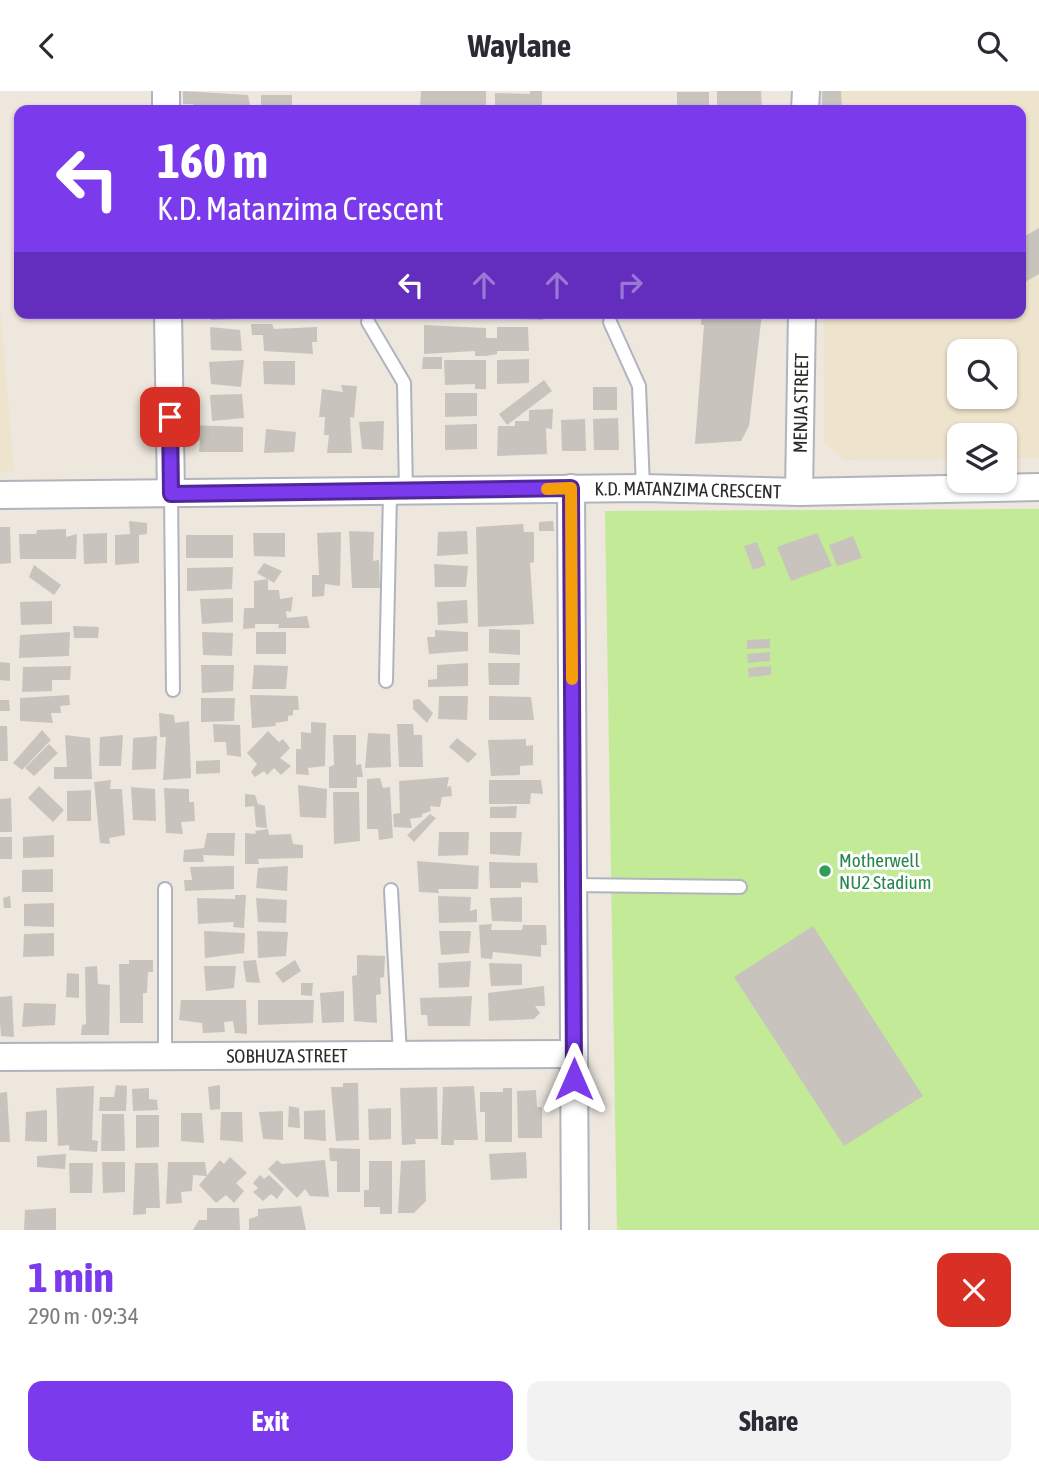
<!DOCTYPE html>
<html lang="en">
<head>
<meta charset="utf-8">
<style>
	body { margin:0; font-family:"Asap Condensed",sans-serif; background:#f2f2f3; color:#2b2b33; height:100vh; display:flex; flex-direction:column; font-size:26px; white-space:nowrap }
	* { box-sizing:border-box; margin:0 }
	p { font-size:23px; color:#7c7c81 }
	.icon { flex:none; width:38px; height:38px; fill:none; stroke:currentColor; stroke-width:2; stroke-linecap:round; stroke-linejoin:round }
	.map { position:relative; height:1139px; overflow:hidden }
	.side { display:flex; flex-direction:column; background:#fff; flex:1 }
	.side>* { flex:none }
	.top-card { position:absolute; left:14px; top:14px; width:1012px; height:214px; border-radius:14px; box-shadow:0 2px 5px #0004; background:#7c3aed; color:#fff; overflow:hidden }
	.tools { position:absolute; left:947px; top:248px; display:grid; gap:14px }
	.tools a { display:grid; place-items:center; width:70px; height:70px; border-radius:14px; background:#fff; box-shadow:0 2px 5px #0004; font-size:35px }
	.pin { position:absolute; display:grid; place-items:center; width:60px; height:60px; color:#fff; margin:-30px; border-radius:14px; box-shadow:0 4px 10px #0006 }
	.me { position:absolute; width:77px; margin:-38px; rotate:0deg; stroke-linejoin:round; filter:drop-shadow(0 0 5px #0008) }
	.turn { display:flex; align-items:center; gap:24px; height:147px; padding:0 28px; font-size:32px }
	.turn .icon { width:91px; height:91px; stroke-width:2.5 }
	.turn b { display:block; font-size:49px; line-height:60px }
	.lanes { display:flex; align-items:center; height:66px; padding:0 28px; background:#0003; justify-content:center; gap:35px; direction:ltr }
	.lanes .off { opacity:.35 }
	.round { display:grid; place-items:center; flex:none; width:74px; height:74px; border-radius:14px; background:#f2f2f3 }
	.head { display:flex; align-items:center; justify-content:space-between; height:119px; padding:0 28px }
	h1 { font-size:42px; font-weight:700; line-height:52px; color:#7c3aed }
	.primary-button { display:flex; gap:14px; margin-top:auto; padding:14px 28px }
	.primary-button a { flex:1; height:80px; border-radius:14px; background:#7c3aed; color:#fff; font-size:28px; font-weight:700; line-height:80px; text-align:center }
	.primary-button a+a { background:#f2f2f3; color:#2b2b33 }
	header { display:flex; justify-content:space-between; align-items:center; height:91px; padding:0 28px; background:#fff; font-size:32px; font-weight:700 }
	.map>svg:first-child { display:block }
	.education { fill:#eee4cd; fill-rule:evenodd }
	.pitch { fill:#c3ea97 }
	.building { fill:#c8c4bd }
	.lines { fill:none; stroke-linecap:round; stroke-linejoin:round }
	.service-casing { stroke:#b1b3be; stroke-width:16 }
	.minor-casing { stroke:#b1b3be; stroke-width:30 }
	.service { stroke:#fff; stroke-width:12 }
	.minor { stroke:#fff; stroke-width:26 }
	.route-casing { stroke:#51269a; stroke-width:18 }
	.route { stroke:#7c3aed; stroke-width:12 }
	.slow { stroke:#f59e0b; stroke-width:12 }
	.leisure-dot { fill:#2e9e5b; stroke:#fff; stroke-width:2.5 }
	.labels { text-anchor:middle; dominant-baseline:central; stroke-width:6; stroke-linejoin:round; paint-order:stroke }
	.street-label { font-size:19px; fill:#2b2b2b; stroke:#fff }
	.leisure-label { font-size:19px; fill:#27864d; stroke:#fff; text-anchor:start }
</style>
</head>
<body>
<header><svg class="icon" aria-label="back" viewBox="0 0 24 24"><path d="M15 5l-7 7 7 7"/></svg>Waylane<svg class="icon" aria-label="search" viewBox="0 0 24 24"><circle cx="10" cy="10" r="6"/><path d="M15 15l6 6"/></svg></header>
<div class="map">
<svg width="1039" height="1139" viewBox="0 0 1039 1139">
	<rect width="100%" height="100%" fill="#ede7dd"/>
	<g class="education">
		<path d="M822 0H1039V367H1005L1004 345H959V368L844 369 824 351V222H1020V19H822ZM959 261H1004V306H959Z"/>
		<polygon points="0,216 14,380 0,381"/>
	</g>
	<polygon class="pitch" points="1039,418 1039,1139 617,1139 605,420"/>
	<g class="building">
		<polygon points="183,0 248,4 251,19 193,19 193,13 183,13"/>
		<polygon points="421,0 486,0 486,19 432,19 432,16 420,16"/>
		<polygon points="530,0 542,0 542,19 495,19 495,2 530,3"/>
		<polygon points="717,0 761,0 762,19 717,19"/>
		<polygon points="822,0 841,0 842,19 822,19"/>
		<rect x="677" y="1" width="32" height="18"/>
		<polygon points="261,4 292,4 292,16 315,16 315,19 261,19"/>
		<polygon points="1039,137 1039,183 1020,194 1020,148"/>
		<polygon points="211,222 242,222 242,228 211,229"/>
		<polygon points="263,222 293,222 292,228 263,228"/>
		<polygon points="444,222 476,222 476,227 444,228"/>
		<polygon points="485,222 543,222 543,229 485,227"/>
		<polygon points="702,222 762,222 749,335 741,350 695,353 704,234 701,234"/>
		<polygon points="251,233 272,233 274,238 317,236 317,251 312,251 313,263 264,260 263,244 252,244"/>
		<polygon points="424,234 486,237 486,247 497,247 497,236 528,236 529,260 497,260 497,263 486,265 475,265 475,260 424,263"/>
		<polygon points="210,236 240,239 242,260 211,259"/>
		<polygon points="423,266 442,266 442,278 422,278"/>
		<polygon points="529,268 529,292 497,293 497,269"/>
		<polygon points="244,269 241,296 211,293 209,271"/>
		<polygon points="444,269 486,269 486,298 475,298 475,293 445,294"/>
		<polygon points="263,270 295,270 295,294 264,293"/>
		<polygon points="544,289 552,300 507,334 499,323"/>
		<polygon points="341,294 357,295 354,327 350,326 352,362 327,362 329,344 324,344 325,326 319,326 322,298 343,301"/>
		<rect x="593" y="296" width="24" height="23"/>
		<polygon points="445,302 477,302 477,325 445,326"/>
		<polygon points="242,303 244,327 212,330 210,304"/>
		<polygon points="553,318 552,338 546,337 547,363 497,365 498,335 515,335 515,330 529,330 529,319"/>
		<polygon points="618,327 619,359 594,359 593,328"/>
		<polygon points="585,328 586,360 562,360 561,329"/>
		<polygon points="384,330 383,359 362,358 359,331"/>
		<polygon points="477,333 477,358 445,359 445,334"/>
		<polygon points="190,334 243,336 243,361 199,361 200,350 190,348"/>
		<polygon points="266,338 296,341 294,361 264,362"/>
		<polygon points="129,430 147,432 147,443 139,444 139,472 115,474 115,444 130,443"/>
		<polygon points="553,430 554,440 539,440 539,431"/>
		<polygon points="523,433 524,441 534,441 534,471 530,472 534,533 478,536 476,436"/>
		<polygon points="0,436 10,436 11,472 0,473"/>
		<polygon points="66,438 66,446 77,443 76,468 20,468 19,443 36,443 37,439"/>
		<polygon points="349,440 374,441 373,470 379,469 380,497 352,497"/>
		<polygon points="467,440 468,463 437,465 438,441"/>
		<polygon points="341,441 340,495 325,493 324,505 312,506 312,484 319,484 317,442"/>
		<polygon points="107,442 107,472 84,473 83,443"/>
		<polygon points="253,442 285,442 285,466 254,465"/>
		<polygon points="817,442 832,475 791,490 777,456"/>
		<rect x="186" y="444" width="47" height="23"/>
		<polygon points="853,445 862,467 837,475 829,454"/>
		<polygon points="757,451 766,474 753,479 744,455"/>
		<polygon points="264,472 282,480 274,492 257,482"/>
		<polygon points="434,473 468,475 466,496 435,496"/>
		<polygon points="34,474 61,494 54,504 29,486"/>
		<polygon points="233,476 232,498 187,500 187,477"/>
		<polygon points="268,488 268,499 279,499 280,508 293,506 291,521 286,520 287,527 307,525 310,537 278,537 279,533 255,533 255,537 243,538 244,517 254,517 254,490"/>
		<polygon points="233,507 233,531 202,533 200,508"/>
		<polygon points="467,509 468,532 438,534 437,511"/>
		<polygon points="52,510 52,533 21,534 20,511"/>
		<polygon points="73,535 99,536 98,547 74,547"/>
		<polygon points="489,538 520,539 520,564 489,562"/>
		<polygon points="435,539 468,541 468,560 429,563 427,546 435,546"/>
		<polygon points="70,541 69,565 19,567 20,544"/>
		<polygon points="202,541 233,542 232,565 203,564"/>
		<rect x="256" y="541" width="30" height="22"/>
		<polygon points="770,548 770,557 747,558 747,549"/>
		<polygon points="770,561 770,570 748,572 747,563"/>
		<polygon points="0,571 10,572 10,590 0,589"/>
		<polygon points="468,572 468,595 428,596 428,589 437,588 437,574"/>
		<polygon points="488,572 520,572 519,594 489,594"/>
		<polygon points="201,574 234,574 233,600 202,602"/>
		<polygon points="254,574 288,575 286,598 252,598"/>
		<polygon points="71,575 70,589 52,589 52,600 22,601 23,576"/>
		<polygon points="771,575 771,584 749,586 748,577"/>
		<polygon points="69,604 70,614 60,615 61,622 51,622 53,632 20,630 20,607"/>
		<polygon points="250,604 298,605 299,619 293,619 293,624 288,625 288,630 275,632 276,635 252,637"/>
		<polygon points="439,605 468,605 467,629 438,628"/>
		<polygon points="489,605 531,606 534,629 489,629"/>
		<polygon points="201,607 235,607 234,630 201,631"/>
		<polygon points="419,608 433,622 427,632 413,618 413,609"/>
		<polygon points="0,609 9,609 10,620 0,620"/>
		<polygon points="159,622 174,624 175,632 189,630 191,687 163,689 166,646 160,646"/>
		<polygon points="311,631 326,632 325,675 308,677 309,684 296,683 296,658 301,658 301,641 311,642"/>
		<polygon points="213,633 240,634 241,666 227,664 226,651 214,651"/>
		<polygon points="397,633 413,633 414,644 422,644 423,676 399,676"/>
		<polygon points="0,635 7,635 8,670 0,670"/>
		<polygon points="42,639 51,649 22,679 13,672"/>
		<polygon points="268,640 279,651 283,648 290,657 280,667 291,675 281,684 274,677 267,684 264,680 255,686 251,681 257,673 247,662"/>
		<polygon points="368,642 390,643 391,676 365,677"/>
		<polygon points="65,644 90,647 92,688 54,688 54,676 67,676"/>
		<polygon points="123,644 121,675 99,675 100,646"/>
		<polygon points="333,644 356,644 356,674 361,673 363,686 357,686 357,697 329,697 329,676 334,674"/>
		<polygon points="157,645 156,678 132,679 133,647"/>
		<polygon points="457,647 477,663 468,672 449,656"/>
		<polygon points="526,648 526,655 533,654 533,674 520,675 520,684 491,685 488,649"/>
		<polygon points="49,653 58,662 34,685 25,677"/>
		<polygon points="220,669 220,682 196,683 196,670"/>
		<polygon points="449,686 447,696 451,695 452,705 442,706 440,716 430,715 431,720 422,723 422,726 410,728 412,737 394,736 393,723 400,722 399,690"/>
		<polygon points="380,687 383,697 390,696 393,747 379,749 378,738 367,738 367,688"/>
		<polygon points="111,689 110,698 122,698 125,744 109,747 110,753 100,752 94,691"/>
		<polygon points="489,689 541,689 543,703 531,702 530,713 489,713"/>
		<polygon points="298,694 327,698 326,727 300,726"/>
		<polygon points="39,695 64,719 53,731 28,707"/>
		<polygon points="131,696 155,698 156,730 133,729"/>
		<polygon points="164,697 189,698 189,711 194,711 195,730 181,731 183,743 166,742"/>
		<polygon points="91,699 91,730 67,730 67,700"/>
		<polygon points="333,701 359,701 360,750 334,753"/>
		<polygon points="245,703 255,704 258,713 265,715 267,737 256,736 254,715 245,716"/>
		<polygon points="11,707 12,741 0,741 0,708"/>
		<polygon points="517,715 516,727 490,727 490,716"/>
		<polygon points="430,723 436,727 414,751 407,744"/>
		<polygon points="268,738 269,744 291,743 293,753 303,754 303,767 258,768 259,773 245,773 245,742 256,743 255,740"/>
		<polygon points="439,741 469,741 468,764 438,765"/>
		<polygon points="490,741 522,741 520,765 490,763"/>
		<polygon points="207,742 235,742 234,765 203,764 204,771 183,771 184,759 204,757"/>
		<polygon points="54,744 54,766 23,767 23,746"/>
		<rect x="0" y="746" width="12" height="22"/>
		<polygon points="417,770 479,775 478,798 438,798 439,802 419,801"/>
		<polygon points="489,771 537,772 538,792 521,791 521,797 490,797"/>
		<polygon points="234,775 234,798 185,800 184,789 192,789 190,776"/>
		<polygon points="288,775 287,800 256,797 258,777"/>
		<polygon points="53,778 53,801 22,801 22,779"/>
		<polygon points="235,804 246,804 244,837 233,836 234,831 198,833 197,807 235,808"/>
		<polygon points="10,805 11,817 4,817 3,807"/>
		<polygon points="438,805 471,806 470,820 477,818 477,831 439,832"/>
		<polygon points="522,806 522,831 492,830 490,807"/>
		<polygon points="256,807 287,809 286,832 258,831"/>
		<polygon points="54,812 54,836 24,835 24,813"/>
		<polygon points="492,833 491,839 522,839 523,834 546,834 547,854 541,854 541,866 493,861 492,868 481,867 479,834"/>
		<polygon points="813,835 923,1005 844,1055 734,886"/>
		<polygon points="204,840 245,842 244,862 205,867"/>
		<polygon points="257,840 288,841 286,865 258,867"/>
		<polygon points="439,840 471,840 469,862 441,864"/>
		<polygon points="54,842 54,865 23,866 24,843"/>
		<polygon points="357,864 385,865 384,886 380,887 381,903 376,904 377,932 354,930 352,885 357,884"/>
		<polygon points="129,869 153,869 153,881 148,881 147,902 143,902 143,932 120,932 119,873 129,873"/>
		<polygon points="256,869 260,892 246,891 243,870"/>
		<polygon points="295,869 301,880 283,892 275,882"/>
		<polygon points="471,870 469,896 439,897 438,872"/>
		<polygon points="489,872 522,873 522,894 491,895"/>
		<polygon points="97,875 98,893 110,894 109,944 81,944 82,934 86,933 85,876"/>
		<polygon points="204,875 236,875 234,897 206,900"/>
		<polygon points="67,882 79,883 79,907 66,906"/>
		<polygon points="301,892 313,892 312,905 301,904"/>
		<polygon points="544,895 545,915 535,915 540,922 534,928 489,930 488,902"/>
		<polygon points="344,900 344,931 322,932 320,902"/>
		<polygon points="12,905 14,946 1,945 0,931 0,906"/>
		<polygon points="472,905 470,935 428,935 427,924 421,924 420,907"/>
		<polygon points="181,909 246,909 247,943 235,942 233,930 224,931 225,941 203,942 202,932 179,929"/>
		<polygon points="258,909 314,909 313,932 258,934"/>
		<polygon points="24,912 56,913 55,934 22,936"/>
		<polygon points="343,992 358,992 359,1049 336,1050 331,996 343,996"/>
		<polygon points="116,994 127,995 126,1020 99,1020 100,1006 114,1006"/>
		<polygon points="220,994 220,1018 210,1019 208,996"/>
		<polygon points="94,995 92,1049 98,1050 97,1061 69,1059 69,1054 58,1055 56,997"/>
		<polygon points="474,995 478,1049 454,1049 454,1054 441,1054 443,996"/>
		<polygon points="437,996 438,1048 415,1048 416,1053 402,1054 400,997"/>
		<polygon points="149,997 149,1008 157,1009 158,1019 133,1020 132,998"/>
		<polygon points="503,997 512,997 512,1051 485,1051 485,1021 480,1021 480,1001 503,1001"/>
		<polygon points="536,999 537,1016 542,1016 542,1047 518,1047 517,1000"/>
		<polygon points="7,1001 10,1051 0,1051 0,1002"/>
		<polygon points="289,1015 299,1017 300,1037 288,1036"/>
		<polygon points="391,1017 391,1048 369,1049 368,1018"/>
		<polygon points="47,1019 47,1051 25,1050 26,1021"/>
		<polygon points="325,1019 326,1050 304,1048 304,1020"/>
		<polygon points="283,1020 283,1049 263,1048 259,1021"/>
		<polygon points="221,1021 242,1021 243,1051 220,1049"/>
		<polygon points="181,1022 202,1022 204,1052 181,1050"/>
		<polygon points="102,1023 124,1023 125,1060 101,1060"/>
		<polygon points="136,1024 159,1024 159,1056 136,1057"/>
		<polygon points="329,1057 360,1058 360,1101 337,1101 337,1070 330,1070"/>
		<polygon points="526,1061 527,1087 491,1089 489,1063"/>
		<polygon points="66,1063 65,1078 37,1076 37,1065"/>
		<polygon points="230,1066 247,1082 236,1092 244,1100 234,1112 226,1104 216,1112 199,1094 220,1069 224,1073"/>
		<polygon points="277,1069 282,1073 325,1069 329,1106 310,1105 305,1098 297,1107 268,1078"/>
		<polygon points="425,1069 426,1110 414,1122 398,1122 401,1070"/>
		<polygon points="369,1070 392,1070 392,1123 380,1123 380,1116 364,1116 364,1099 369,1099"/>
		<polygon points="102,1071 125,1071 125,1101 103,1102"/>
		<polygon points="168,1071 205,1071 207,1085 193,1084 192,1100 181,1101 182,1112 166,1113"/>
		<polygon points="69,1072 93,1072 92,1102 70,1102"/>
		<polygon points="135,1072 158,1072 160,1117 146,1117 146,1123 133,1124"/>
		<polygon points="260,1084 264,1088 269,1084 284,1098 277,1108 271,1103 263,1110 253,1101 258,1097 253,1092"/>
		<polygon points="301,1115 306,1139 249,1139 249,1128 258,1125 258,1118"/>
		<polygon points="56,1117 56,1139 24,1139 25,1119"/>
		<polygon points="207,1117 239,1117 240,1139 193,1139 199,1129 207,1129"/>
	</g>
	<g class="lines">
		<g class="service-casing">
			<g id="service">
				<polyline points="368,231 404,292 406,401"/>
				<polyline points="610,231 639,295 643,397"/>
				<polyline points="171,403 173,599"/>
				<polyline points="386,590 390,402"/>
				<polyline points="572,794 740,796"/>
				<polyline points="165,798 165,965"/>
				<polyline points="391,799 400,964"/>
			</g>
		</g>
		<g class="minor-casing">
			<g id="minor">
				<polyline points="166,0 166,19"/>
				<polyline points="805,19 806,0"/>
				<polyline points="168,222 171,403"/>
				<polyline points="571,397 575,1139"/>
				<path id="s1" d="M799 401 802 222"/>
				<path id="s2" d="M0 404 643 397 799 401 1039 396"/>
				<path id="s3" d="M0 966 573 963"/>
			</g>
		</g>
		<use href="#service" class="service"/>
		<use href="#minor" class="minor"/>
	</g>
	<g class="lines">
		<g class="route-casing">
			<polyline id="route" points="170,326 171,403 571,397 574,988"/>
		</g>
		<use href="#route" class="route"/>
		<polyline class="slow" points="547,398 571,397 572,588"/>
	</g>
	<circle class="leisure-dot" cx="825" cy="780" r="7"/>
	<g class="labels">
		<g class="street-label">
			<text stroke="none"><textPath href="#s1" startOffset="89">MENJA STREET</textPath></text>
			<text stroke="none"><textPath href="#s2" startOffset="688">K.D. MATANZIMA CRESCENT</textPath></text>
			<text stroke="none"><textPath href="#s3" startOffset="287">SOBHUZA STREET</textPath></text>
		</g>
		<g class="leisure-label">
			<text x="839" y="769">Motherwell<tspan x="839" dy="22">NU2 Stadium</tspan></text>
		</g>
	</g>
</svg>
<div class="tools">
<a><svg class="icon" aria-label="search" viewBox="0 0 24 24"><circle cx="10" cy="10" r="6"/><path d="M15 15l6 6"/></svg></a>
<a><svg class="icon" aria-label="layers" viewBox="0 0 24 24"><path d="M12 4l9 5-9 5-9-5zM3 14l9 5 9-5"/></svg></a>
</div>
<div class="pin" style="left:170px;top:326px;background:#d93025"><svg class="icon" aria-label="arrive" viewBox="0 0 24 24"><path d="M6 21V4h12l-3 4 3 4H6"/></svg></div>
<svg class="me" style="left:574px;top:988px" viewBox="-20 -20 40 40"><path d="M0-17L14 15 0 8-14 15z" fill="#7c3aed" stroke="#fff" stroke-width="4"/></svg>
<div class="top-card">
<div class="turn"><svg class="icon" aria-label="left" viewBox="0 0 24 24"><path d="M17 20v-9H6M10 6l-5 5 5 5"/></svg><div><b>160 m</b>K.D. Matanzima Crescent</div></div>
<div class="lanes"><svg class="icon" aria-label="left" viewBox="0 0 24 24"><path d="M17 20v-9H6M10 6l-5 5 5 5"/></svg><svg class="icon off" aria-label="ahead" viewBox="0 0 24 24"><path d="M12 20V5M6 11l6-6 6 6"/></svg><svg class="icon off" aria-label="ahead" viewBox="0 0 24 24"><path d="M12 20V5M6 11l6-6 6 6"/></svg><svg class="icon off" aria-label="right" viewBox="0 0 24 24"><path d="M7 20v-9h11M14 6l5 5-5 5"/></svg></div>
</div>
</div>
<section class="side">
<div class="head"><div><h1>1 min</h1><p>290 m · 09:34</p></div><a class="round" style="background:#d93025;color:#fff"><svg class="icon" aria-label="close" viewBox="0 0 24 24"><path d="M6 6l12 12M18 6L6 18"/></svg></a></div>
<div class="primary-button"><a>Exit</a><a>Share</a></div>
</section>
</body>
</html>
